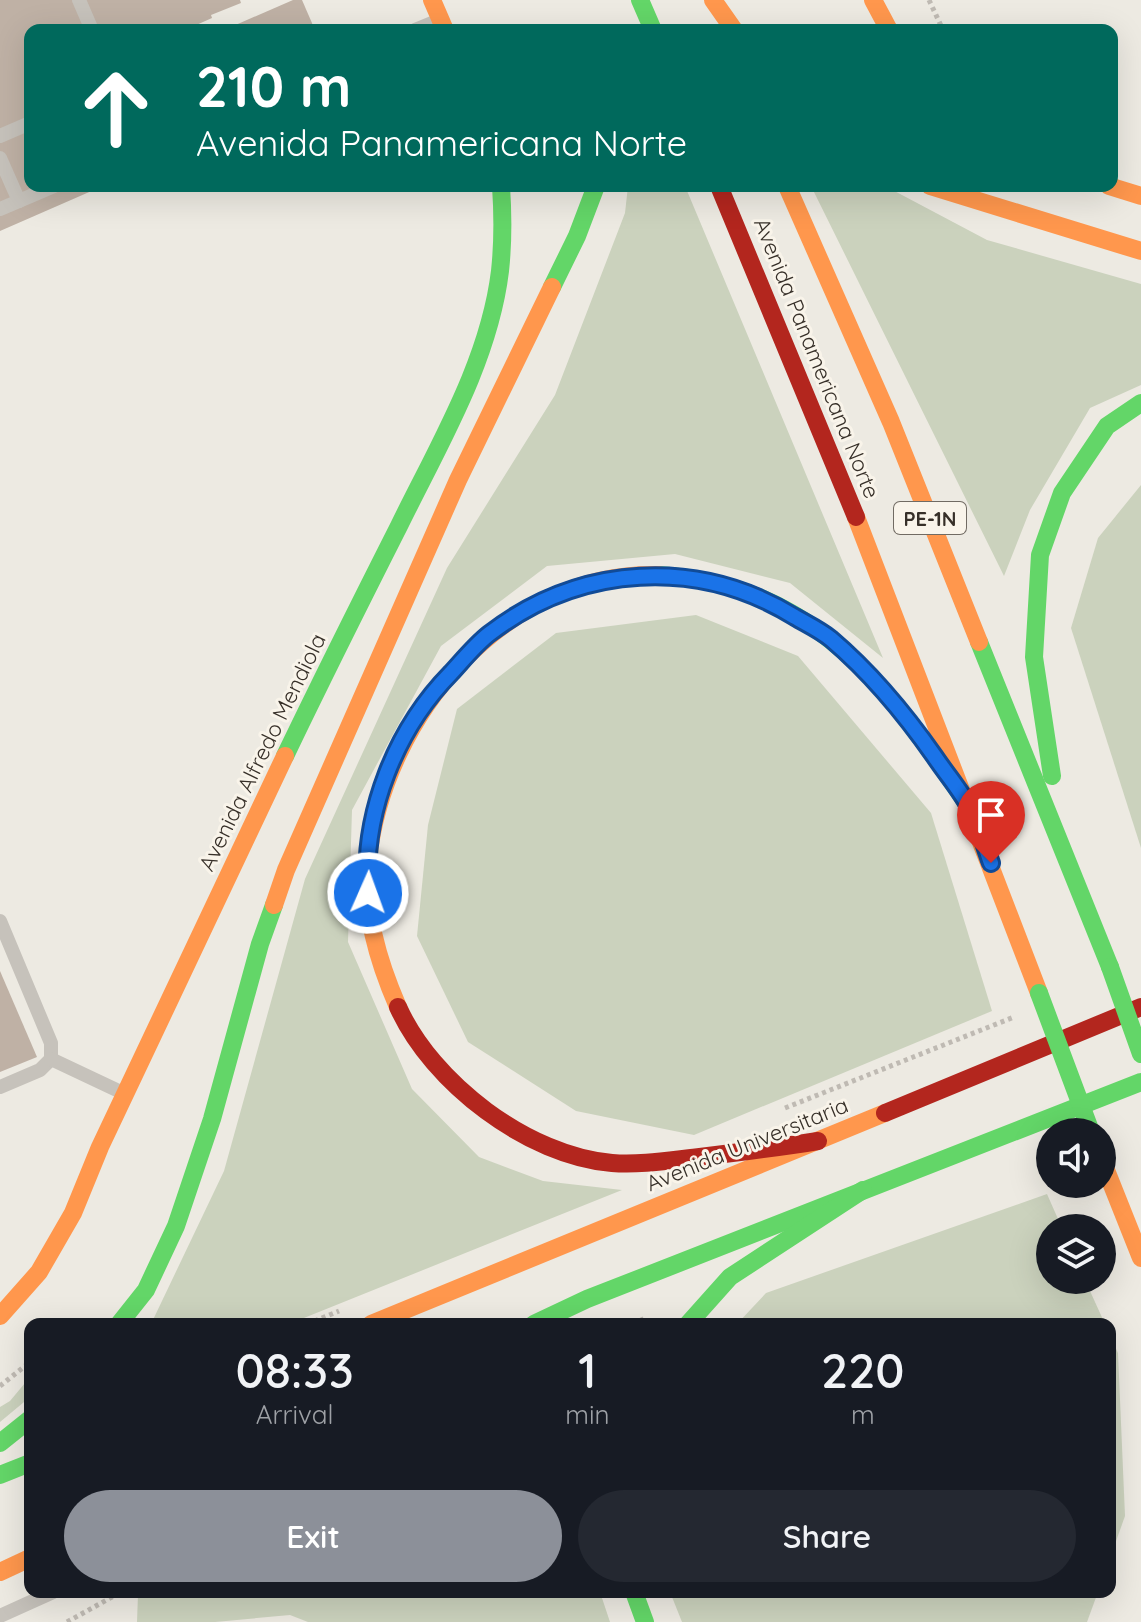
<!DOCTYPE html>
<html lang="en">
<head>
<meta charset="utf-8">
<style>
	body { margin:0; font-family:Quicksand,sans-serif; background:#242831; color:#f1f3f6; height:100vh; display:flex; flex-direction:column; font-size:30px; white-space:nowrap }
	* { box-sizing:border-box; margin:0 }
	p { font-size:26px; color:#9ea1a6 }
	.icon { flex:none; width:44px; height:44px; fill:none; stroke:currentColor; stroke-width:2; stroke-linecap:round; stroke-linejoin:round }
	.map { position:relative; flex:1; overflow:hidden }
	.details { position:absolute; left:24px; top:1318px; width:1092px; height:280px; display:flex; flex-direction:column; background:#171b24; border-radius:16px; box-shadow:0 8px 32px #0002 }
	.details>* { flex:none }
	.banner { position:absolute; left:24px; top:24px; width:1094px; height:168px; border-radius:16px; box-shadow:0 8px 32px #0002; background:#00695c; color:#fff; overflow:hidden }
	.fabs { position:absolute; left:1036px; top:1118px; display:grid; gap:16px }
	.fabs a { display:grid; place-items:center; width:80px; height:80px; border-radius:50%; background:#171b24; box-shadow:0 8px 32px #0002; font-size:40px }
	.pin { position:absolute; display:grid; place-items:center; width:68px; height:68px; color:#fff; margin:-82px -34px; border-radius:50% 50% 50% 0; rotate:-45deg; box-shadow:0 0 8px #0007 }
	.pin .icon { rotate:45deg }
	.me { position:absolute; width:88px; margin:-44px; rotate:2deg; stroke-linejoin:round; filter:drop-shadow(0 0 6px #0008) }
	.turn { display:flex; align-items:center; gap:28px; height:168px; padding:0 40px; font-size:36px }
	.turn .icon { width:104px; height:104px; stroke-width:2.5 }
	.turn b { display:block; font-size:56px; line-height:68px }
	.eta { display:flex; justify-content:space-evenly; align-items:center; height:136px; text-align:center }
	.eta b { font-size:48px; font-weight:600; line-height:56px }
	.primary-button { display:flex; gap:16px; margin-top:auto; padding:16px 40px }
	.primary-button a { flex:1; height:92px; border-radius:48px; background:#8c9099; color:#fff; font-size:32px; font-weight:600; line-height:92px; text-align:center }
	.primary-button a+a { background:#242831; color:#f1f3f6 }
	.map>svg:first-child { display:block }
	.green { fill:#cbd2bd }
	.building { fill:#bfb1a5 }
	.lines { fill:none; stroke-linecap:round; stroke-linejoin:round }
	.path { stroke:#bfbab3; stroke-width:5; stroke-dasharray:4 4; stroke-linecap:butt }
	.lane { stroke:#c6c2bb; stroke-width:14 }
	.fast { stroke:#63d668; stroke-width:18 }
	.slow { stroke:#ff974d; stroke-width:18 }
	.jam { stroke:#b3261e; stroke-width:18 }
	.fast-bridge { stroke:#63d668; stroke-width:18 }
	.route-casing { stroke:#114b97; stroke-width:20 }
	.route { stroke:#1a73e8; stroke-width:14 }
	.labels { text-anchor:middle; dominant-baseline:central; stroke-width:6; stroke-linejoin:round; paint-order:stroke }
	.shield { fill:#f9f4ea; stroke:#716b63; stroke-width:2 }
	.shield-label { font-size:20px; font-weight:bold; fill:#373029 }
	.street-label { font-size:22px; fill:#373029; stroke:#f9f4ea }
</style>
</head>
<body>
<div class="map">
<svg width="1141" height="1622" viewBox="0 0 1141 1622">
	<rect width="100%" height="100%" fill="#edeae2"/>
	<g class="green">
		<polygon points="628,186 685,186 883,658 790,583 675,554 547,566 441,646 352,810 348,942 412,1089 479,1157 543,1181 622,1190 289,1324 151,1324 224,1171 305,879 447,568 555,395 625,213"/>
		<polygon points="811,186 885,186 987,240 1141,284 1141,385 1090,408 1030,510 1004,576"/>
		<polygon points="1141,485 1141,848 1071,628 1098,538"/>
		<polygon points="696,615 798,656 931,813 992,1011 694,1135 576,1111 468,1042 417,936 428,825 457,709 556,633"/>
		<polygon points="1047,1194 1062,1228 1050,1228 1050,1280 1085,1280 1105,1324 737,1324 766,1293"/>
		<polygon points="1110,1336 1118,1353 1125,1516 1110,1558"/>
		<polygon points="30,1377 30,1397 0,1422 0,1407 10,1401"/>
		<polygon points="141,1592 600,1592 610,1622 308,1622 290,1615 215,1622 137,1622 138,1594"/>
		<polygon points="670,1592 1098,1592 1087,1622 682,1622"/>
	</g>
	<g class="building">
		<polygon points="0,0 240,0 241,3 211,15 212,18 185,30 30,30 30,186 103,186 0,231"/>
		<polygon points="293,0 302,0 315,30 224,30"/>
		<polygon points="0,971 37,1057 0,1072"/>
	</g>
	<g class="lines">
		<g class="path">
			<polyline points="929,0 943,30"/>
			<polyline points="785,1108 1014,1017"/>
			<polyline points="307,1324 339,1311"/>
			<polyline points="633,1324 647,1317"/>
			<polyline points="0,1386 30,1362"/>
			<polyline points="67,1622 121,1592"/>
		</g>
		<g class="lane">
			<polyline points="79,0 92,30"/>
			<polyline points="415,30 437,21"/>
			<polyline points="0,136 30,123"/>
			<polyline points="0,158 19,201"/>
			<polyline points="0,209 54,186"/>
			<polyline points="0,921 51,1043 51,1059 40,1070 0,1087"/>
			<polyline points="51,1059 123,1093"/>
			<polyline points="0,1616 53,1592"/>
		</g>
		<g class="fast">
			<polyline points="640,0 653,30"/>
			<polyline points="552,287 577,236 596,186"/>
			<path d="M659 575C818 585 890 691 972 811"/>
			<polyline points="979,642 1110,967"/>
			<path d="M285 756C322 679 360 603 399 526 438 446 489 362 500 271 503 243 503 215 501 186"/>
			<polyline points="1052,776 1034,657 1040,555 1062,493 1107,426 1141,403"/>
			<polyline points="119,1324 146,1290 176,1226 212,1119 260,944 274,905"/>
			<polyline points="534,1324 587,1299 1141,1082"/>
			<polyline points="688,1324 730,1277 863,1190"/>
			<polyline points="0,1443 30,1419"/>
			<polyline points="0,1475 30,1463"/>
			<polyline points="634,1592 645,1622"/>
		</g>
		<g class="slow">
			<polyline points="432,0 445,30"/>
			<polyline points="713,0 734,30"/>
			<polyline points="873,0 889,30"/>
			<polyline points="787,186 891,422 979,642"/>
			<polyline points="930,186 1141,251"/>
			<polyline points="1109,186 1141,196"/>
			<polyline points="856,517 1039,993"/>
			<polyline points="274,905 286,870 458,480 552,287"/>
			<path d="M398 1007C378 961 363 911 368 859 384 715 505 571 659 575"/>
			<polyline points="1102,1160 1141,1258"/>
			<polyline points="0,1316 39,1272 73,1213 100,1147 285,756"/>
			<polyline points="371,1324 885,1113"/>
			<polyline points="0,1572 30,1558"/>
		</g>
		<g class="jam">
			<polyline points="719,186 856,517"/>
			<path d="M398 1007C432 1083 528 1156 612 1163 638 1165 665 1161 691 1158 733 1153 776 1148 818 1141"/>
			<polyline points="885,1113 1141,1007"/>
		</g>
		<g class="fast-bridge">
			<polyline points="1110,967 1141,1054"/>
			<polyline points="1039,993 1091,1132"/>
		</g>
	</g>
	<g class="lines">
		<g class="route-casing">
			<path id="route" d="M368 893C362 813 396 729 451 673 463 660 475 645 489 634 580 564 698 557 795 617 807 624 820 630 831 639 871 673 905 714 935 757 947 775 963 793 972 812 980 828 985 847 991 863"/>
		</g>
		<use href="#route" class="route"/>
	</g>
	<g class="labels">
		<rect class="shield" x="894" y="502" width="72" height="32" rx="6"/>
		<g class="shield-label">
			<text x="930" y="518">PE-1N</text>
		</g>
		<g class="street-label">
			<text transform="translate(817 358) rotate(68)">Avenida Panamericana Norte</text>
			<text transform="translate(262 752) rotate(-64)">Avenida Alfredo Mendiola</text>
			<text transform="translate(747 1144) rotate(-22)">Avenida Universitaria</text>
		</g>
	</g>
</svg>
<div class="fabs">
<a><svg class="icon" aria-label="sound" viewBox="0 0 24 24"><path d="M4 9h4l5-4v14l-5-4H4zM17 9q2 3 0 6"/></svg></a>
<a><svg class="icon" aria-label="layers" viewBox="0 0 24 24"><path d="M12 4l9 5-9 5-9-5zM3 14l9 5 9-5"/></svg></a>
</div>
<div class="pin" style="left:991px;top:863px;background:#d93025"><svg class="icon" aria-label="arrive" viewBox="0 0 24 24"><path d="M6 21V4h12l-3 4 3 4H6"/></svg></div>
<svg class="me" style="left:368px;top:893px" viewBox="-20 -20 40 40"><circle r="17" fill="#1a73e8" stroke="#fff" stroke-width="3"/><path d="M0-11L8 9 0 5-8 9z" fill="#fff"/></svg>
<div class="banner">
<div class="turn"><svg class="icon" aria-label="ahead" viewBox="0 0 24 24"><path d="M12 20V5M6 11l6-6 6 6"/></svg><div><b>210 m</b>Avenida Panamericana Norte</div></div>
</div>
<section class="details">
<div class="eta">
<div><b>08:33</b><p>Arrival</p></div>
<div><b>1</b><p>min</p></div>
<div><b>220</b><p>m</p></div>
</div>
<div class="primary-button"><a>Exit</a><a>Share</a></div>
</section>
</div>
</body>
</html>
